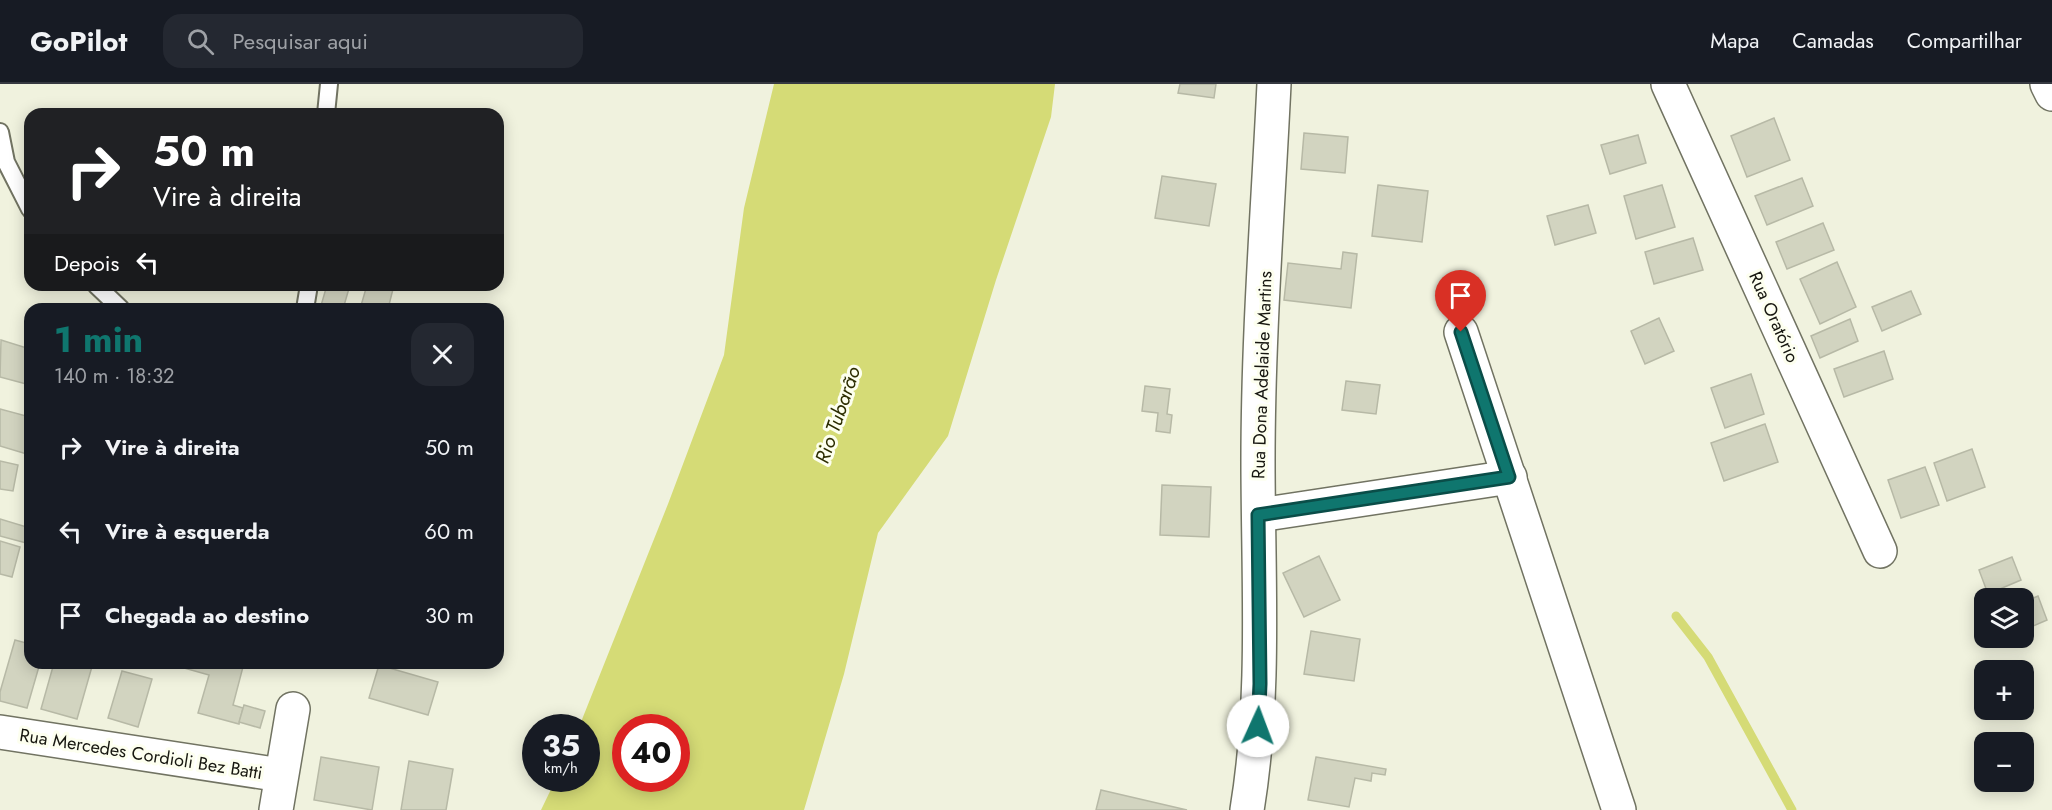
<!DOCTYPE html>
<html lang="pt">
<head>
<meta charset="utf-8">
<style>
	body { margin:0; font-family:Jost,sans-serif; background:#242831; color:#f1f3f6; height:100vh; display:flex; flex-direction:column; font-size:22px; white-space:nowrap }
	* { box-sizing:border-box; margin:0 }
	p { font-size:20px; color:#9ea1a6 }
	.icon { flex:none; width:33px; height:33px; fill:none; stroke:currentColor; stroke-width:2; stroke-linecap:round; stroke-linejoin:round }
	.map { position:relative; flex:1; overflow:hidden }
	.side { position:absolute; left:24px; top:219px; width:480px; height:366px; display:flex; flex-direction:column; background:#171b24; border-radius:18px; box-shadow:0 3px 15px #0003 }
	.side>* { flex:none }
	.top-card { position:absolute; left:24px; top:24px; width:480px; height:183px; border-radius:18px; box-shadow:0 3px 15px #0003; background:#202124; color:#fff; overflow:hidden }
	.fabs { position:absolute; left:1974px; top:504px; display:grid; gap:12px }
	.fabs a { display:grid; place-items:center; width:60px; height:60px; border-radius:12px; background:#171b24; box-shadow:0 3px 15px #0003; font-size:30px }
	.speed { position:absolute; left:522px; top:630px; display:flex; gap:12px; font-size:30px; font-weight:700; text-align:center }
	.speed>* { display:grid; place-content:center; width:78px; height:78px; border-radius:50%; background:#171b24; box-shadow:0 3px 15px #0003; line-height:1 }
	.speed small { font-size:15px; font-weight:400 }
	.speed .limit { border:9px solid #d22; background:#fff; color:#111 }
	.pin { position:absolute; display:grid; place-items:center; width:51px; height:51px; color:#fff; margin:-62px -26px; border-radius:50% 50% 50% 0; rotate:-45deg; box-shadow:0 0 6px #0007 }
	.pin .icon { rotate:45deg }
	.me { position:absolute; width:66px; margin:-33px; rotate:2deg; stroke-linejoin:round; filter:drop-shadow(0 0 4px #0008) }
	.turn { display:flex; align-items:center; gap:21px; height:126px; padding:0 30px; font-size:27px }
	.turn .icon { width:78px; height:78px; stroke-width:2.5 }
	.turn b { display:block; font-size:42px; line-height:51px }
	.then { display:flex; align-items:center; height:57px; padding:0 30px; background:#0003; gap:12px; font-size:22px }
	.round { display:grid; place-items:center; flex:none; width:63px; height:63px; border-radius:18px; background:#242831 }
	.summary { display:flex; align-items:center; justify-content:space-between; height:102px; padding:0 30px }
	h1 { font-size:36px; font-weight:700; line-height:45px; color:#0f766e }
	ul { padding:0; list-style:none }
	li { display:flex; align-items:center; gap:18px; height:84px; padding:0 30px }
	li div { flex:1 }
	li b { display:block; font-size:22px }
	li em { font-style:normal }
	header { display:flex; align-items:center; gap:36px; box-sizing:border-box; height:84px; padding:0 30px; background:#171b24; border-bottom:2px solid #363941 }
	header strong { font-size:28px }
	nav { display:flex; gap:33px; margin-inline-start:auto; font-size:21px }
	.search { width:420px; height:54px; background:#242831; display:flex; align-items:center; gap:15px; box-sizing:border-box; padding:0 21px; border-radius:18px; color:#9ea1a6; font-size:22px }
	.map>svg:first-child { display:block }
	.water { fill:#d5db76; fill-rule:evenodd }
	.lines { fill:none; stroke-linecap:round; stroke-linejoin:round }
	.stream { stroke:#d5db76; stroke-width:9 }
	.building { fill:#d2d4c0; stroke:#b7b9a6; stroke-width:1.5 }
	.lane-casing { stroke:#717362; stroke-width:20 }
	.street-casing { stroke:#717362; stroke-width:36 }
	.secondary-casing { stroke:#717362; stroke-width:36 }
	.lane { stroke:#fff; stroke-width:16 }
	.street { stroke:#fff; stroke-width:33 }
	.secondary { stroke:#fff; stroke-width:33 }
	.route-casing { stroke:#0a4d48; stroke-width:15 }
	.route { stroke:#0f766e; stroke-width:10 }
	.labels { text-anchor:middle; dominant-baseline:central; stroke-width:6; stroke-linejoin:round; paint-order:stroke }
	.street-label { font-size:18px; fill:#171710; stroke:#fdffef }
	.water-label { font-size:20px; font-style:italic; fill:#2c2d01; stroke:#fdffef }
</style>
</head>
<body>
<header>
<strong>GoPilot</strong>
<div class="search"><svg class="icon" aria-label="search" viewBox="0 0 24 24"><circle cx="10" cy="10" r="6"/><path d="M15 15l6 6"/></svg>Pesquisar aqui</div>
<nav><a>Mapa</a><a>Camadas</a><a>Compartilhar</a></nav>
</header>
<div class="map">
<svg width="2052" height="726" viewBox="0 0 2052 726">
	<rect width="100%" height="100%" fill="#f0f2de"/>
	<path class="water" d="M774 0H1055L1051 33 996 196 948 352 878 449 844 590 804 726H541L556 695 586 694V644L579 643 668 420 724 271 744 124ZM626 644H676V694H626Z"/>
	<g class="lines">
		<polyline class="stream" points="1676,532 1708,573 1792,726"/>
	</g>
	<g class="building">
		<polygon points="1180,0 1216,0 1214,14 1178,9"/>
		<polygon points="1774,34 1790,76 1747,93 1731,52"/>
		<polygon points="1304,49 1348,53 1345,89 1301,85"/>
		<polygon points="1638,51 1646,79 1610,90 1601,61"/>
		<polygon points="1162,92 1216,100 1209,142 1155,134"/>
		<polygon points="1802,94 1813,122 1767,141 1755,112"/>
		<polygon points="1378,101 1428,107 1422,158 1372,152"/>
		<polygon points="1662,101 1675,143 1636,155 1624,112"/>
		<polygon points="1588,121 1596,149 1555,161 1547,132"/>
		<polygon points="1823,139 1834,166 1787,185 1776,158"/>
		<polygon points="1693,154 1703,186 1654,200 1645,168"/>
		<polygon points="1343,168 1357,170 1351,224 1284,216 1288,179 1341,185"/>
		<polygon points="1837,178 1856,223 1820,240 1800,195"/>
		<polygon points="327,201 350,201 343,225 320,225"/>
		<polygon points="367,201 394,201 388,225 360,225"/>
		<polygon points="1911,207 1921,230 1882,247 1872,223"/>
		<polygon points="1659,234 1674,267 1645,280 1631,247"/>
		<polygon points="1850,235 1858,257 1820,274 1811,252"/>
		<polygon points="1,256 30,265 30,301 0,293"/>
		<polygon points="1884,267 1893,295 1844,313 1834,285"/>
		<polygon points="1751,290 1764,330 1725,344 1711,304"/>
		<polygon points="1346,297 1380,301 1376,330 1342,326"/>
		<polygon points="1145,302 1170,305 1167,330 1172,331 1170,349 1156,347 1158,329 1142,327"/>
		<polygon points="0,325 30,333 30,371 0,362"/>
		<polygon points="1765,340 1778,378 1724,397 1711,359"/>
		<polygon points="1972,365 1985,403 1947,417 1934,379"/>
		<polygon points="0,377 18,381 13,407 0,405"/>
		<polygon points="1925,383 1939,421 1901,434 1888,396"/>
		<polygon points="1162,401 1211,403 1209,453 1160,451"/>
		<polygon points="0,435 30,444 30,460 0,452"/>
		<polygon points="0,457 20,463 12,493 0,490"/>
		<polygon points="1319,472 1340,516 1304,533 1283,489"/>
		<polygon points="2012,473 2021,496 1988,510 1979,486"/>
		<polygon points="2038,512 2047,536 2024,546 2024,518"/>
		<polygon points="1311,547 1360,555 1354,597 1304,590"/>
		<polygon points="15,556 30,560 30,579 40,579 27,624 0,617 0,608"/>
		<polygon points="54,579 93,579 77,635 41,625"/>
		<polygon points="185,579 244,579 233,621 243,624 239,640 198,629 209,591 184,584"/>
		<polygon points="379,581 438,598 428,631 369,614"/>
		<polygon points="122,587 152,595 138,643 108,634"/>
		<polygon points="244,621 265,627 260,644 239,638"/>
		<polygon points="321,673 379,683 372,726 314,716"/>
		<polygon points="1316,673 1386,685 1385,691 1372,689 1371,697 1355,694 1349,723 1308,716"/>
		<polygon points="409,677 453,685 446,726 401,726"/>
		<polygon points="1101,706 1187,726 1096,726"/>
	</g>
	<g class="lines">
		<g class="lane-casing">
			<g id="lane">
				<polyline points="326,30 329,0"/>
				<polyline points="0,48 6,78 30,125"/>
				<polyline points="96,201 121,225"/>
				<polyline points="305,225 309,201"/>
			</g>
		</g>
		<g class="street-casing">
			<g id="street">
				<polyline points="1668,0 1880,467"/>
				<polyline points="2047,0 2052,10"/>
				<polyline points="1461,248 1619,726"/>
				<polyline points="1259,431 1510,393"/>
				<polyline points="0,648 281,691"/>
				<polyline points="276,726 293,625"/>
			</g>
		</g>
		<g class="secondary-casing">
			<path id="secondary" d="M1247 726C1266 610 1258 493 1258 377 1258 251 1268 125 1274 0"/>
		</g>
		<use href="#lane" class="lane"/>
		<use href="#street" class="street"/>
		<use href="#secondary" class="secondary"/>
	</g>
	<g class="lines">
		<g class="route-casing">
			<polyline id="route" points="1258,642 1260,600 1258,431 1509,393 1461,248"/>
		</g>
		<use href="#route" class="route"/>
	</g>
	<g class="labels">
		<g class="street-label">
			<text transform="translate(1774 233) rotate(66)">Rua Oratório</text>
			<text transform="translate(1262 291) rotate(-88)">Rua Dona Adelaide Martins</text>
			<text transform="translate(141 670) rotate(9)">Rua Mercedes Cordioli Bez Batti</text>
		</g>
		<g class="water-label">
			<text transform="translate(838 331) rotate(-71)">Rio Tubarão</text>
		</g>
	</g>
</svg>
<div class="fabs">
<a><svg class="icon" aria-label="layers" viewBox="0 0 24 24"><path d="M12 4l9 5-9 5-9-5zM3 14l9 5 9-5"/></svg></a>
<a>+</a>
<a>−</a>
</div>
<div class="speed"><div>35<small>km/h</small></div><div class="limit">40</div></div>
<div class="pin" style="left:1461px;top:248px;background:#d93025"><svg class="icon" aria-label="arrive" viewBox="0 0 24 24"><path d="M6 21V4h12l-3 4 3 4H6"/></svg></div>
<svg class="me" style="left:1258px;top:642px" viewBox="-20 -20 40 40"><circle r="19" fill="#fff"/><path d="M0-13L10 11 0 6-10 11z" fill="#0f766e"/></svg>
<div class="top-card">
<div class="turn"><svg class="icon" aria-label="right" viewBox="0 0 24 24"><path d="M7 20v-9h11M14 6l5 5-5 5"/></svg><div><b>50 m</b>Vire à direita</div></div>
<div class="then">Depois<svg class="icon" aria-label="left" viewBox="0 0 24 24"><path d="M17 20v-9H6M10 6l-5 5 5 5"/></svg></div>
</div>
<section class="side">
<div class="summary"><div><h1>1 min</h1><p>140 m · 18:32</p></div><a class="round"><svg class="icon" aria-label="close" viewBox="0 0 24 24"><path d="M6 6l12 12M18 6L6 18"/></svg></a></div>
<ul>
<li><svg class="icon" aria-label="right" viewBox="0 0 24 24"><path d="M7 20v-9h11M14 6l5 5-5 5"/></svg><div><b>Vire à direita</b></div><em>50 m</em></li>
<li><svg class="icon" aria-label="left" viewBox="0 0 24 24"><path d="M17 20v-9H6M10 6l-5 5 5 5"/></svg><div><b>Vire à esquerda</b></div><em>60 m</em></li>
<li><svg class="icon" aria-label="arrive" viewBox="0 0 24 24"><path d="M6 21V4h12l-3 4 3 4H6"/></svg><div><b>Chegada ao destino</b></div><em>30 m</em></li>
</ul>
</section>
</div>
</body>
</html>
